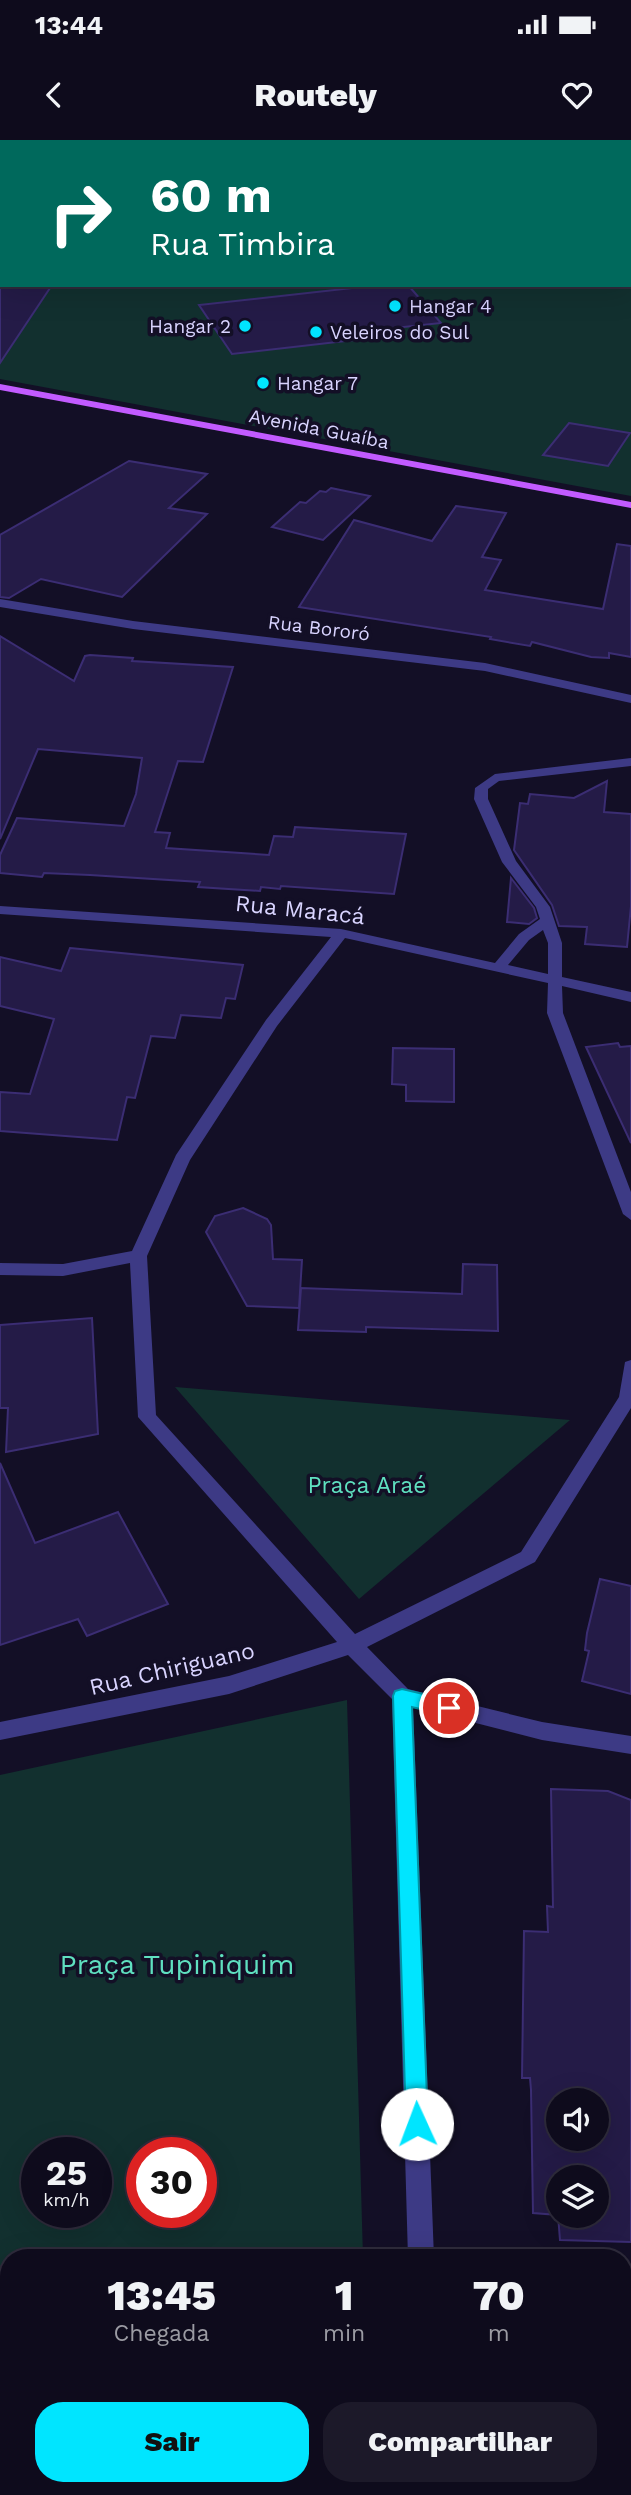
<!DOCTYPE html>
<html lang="pt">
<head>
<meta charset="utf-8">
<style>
	body { margin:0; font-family:"Work Sans",sans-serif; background:#1c1929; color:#f1f3f6; height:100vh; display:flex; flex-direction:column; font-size:26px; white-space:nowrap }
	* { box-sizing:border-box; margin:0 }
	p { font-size:23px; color:#9b9ba3 }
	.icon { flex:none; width:38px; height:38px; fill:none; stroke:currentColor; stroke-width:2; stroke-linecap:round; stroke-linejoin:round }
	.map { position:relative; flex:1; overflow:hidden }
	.side { position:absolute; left:0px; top:2109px; width:632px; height:247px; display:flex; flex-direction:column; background:#0e0b1c; border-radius:28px 28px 0 0; box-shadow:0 7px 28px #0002,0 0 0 2px #2e2b3b }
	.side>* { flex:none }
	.banner { position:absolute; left:0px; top:0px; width:632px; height:147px; box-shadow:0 7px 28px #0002,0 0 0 2px #2e2b3b; background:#00695c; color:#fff; overflow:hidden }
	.tools { position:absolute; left:546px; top:1948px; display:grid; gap:14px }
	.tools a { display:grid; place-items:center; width:63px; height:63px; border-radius:50%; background:#0e0b1c; box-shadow:0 7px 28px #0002,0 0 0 2px #2e2b3b; font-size:35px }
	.speed { position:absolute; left:21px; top:1997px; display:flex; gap:14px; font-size:35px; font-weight:700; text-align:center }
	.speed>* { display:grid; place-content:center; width:91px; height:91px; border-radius:50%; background:#0e0b1c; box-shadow:0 7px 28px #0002,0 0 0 2px #2e2b3b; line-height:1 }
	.speed small { font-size:18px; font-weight:400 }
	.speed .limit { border:10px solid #d22; background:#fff; color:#111 }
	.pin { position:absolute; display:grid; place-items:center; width:60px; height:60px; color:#fff; margin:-30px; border:4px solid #fff; border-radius:50%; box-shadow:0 2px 7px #0007 }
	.me { position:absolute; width:77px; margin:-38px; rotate:358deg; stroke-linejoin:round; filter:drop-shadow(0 0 5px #0008) }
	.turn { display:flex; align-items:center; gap:24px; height:147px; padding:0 35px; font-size:32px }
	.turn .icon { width:91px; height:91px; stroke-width:2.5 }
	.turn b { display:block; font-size:49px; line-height:60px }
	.eta { display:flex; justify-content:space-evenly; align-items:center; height:119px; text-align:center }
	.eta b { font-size:42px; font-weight:800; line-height:49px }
	.cta { display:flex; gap:14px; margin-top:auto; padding:14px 35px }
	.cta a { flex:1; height:80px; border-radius:28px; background:#00e5ff; color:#111; font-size:28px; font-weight:800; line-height:80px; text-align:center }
	.cta a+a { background:#1c1929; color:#f1f3f6 }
	.status { display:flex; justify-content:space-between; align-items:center; height:49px; padding:0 35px; background:#0e0b1c; direction:ltr }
	.status svg { height:19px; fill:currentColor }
	header { display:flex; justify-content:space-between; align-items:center; height:91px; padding:0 35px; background:#0e0b1c; font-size:32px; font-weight:800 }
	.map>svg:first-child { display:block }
	.green { fill:#12302f; fill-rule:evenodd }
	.water { fill:#0c2248 }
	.building { fill:#241b47; stroke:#3b2d73; stroke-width:2; fill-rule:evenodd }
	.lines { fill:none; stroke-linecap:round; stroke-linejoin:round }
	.minor { fill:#3d3a85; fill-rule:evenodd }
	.major { fill:#c25bff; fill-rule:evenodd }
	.route { fill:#00e5ff; stroke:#0095a6; stroke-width:2 }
	.poi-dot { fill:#00e5ff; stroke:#130f26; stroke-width:2.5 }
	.labels { text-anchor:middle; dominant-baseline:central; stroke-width:7; stroke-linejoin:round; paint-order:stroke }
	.far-poi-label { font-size:19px; fill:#d9d4ff; stroke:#130f26; text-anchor:start }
	.far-street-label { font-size:19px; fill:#d9d4ff; stroke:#130f26 }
	.street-label { font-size:23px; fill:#d9d4ff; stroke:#130f26 }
	.park-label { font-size:23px; fill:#5fe0c0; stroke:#130f26 }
	.near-park-label { font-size:28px; fill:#5fe0c0; stroke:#130f26 }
</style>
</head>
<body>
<div class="status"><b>13:44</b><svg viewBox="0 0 49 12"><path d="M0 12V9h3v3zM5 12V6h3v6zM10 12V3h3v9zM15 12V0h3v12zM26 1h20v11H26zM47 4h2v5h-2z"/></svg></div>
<header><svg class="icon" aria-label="back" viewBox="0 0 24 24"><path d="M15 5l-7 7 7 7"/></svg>Routely<svg class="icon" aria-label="heart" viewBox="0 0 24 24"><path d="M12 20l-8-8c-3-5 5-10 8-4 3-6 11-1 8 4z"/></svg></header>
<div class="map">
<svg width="631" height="2355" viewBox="0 0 631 2355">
	<rect width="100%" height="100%" fill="#130f26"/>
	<g class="green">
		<polygon points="0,0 118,2 2,2 2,145 630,145 631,54 631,356 0,239"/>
		<polygon points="175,1247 570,1280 359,1459"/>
		<path d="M347 1560 363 2117 9 2118V2337H0V1635ZM96 2012V2072H37V2012ZM201 2012V2072H142V2012Z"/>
	</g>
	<polygon class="water" points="116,0 631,0 631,54 630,2"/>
	<g class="building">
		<polygon points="0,145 52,145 0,223"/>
		<polygon points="379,145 408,145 441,183 366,191 372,198 232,214 199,165"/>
		<polygon points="569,283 630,293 608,326 543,315"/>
		<polygon points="129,321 207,334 169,368 207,374 122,457 41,439 9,458 0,457 0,395"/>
		<polygon points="331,348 370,356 323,400 272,387 300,362 306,363 320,351 326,352"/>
		<polygon points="456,366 506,373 482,417 501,420 485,450 603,469 617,404 631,406 631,517 609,513 609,518 591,517 532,502 530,506 490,499 491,497 299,467 354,380 432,401"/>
		<polygon points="0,496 74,541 85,516 90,515 133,518 132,521 233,527 203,622 178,621 155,692 170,693 166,708 269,715 274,696 293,697 295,687 406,694 394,754 281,746 280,749 261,747 260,751 198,747 200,742 90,735 44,733 42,737 0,733 0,715 17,678 124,686 136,654 142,618 38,609 0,699"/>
		<polygon points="607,641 604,672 631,674 631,766 627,807 585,804 587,787 559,786 552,765 514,710 520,663 528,664 530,654 574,658"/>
		<polygon points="511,738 534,768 537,778 529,784 507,782"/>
		<polygon points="70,808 243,825 235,859 226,858 221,878 181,875 175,898 151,896 135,958 127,957 117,1000 0,991 0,952 30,954 54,879 0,866 0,817 61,831"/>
		<polygon points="618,903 620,907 631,906 631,1003 586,907"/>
		<polygon points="393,908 454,909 454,962 406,961 406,945 392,944"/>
		<polygon points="243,1068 267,1079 271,1085 273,1119 302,1120 299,1168 247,1166 206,1092 215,1076"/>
		<polygon points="463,1124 497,1125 498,1191 366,1187 366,1192 298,1190 301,1148 462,1154"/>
		<polygon points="92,1178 98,1294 6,1312 8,1268 0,1268 0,1185"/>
		<polygon points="0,1323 35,1403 118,1372 168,1464 87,1496 78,1479 0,1505"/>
		<polygon points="600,1439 631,1446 631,1554 582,1541 589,1511 585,1510 587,1493"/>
		<path d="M551 1649 608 1651 631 1660V2102L560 2100 558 2075 533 2073 531 1950 530 1938H522L524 1791 548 1792 547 1766 553 1767ZM558 1960H597V1998H558ZM558 2037H597V2076H558Z"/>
	</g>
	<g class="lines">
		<g class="minor">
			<polygon points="0,459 133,481 485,523 631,555 631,563 485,531 133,489 0,467"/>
			<path d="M631 618V626L499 641 488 649V659L516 721 550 767 562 803V837L631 852V862L562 846 563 873 631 1052V1080L623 1074 547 873 548 843 345 798 277 886 190 1020 147 1116 156 1275 355 1494 521 1412 619 1257 625 1222 631 1220V1268L535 1422 367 1507 408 1549 542 1582 631 1596V1614L542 1600 413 1567 434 2118H408L392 1559 348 1515 229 1554 0 1600V1582L229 1536 337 1502 138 1277 130 1123 63 1136 0 1135V1123L63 1124 132 1111 176 1015 266 880 331 797 0 774V766L341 789 495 823 519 794 540 779 536 767 502 722 474 659 475 648 495 634ZM543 790 548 803V834L508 825 529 800Z"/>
			<polygon points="416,2347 442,2347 444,2355 416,2355"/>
		</g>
		<polygon class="major" points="0,244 631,362 631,368 0,250"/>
	</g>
	<polygon class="route" points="402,1549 449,1560 455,1562 458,1568 455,1573 449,1576 412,1567 428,1984 424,1992 417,1995 409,1992 406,1984 393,1556 395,1551"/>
	<g class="poi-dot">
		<circle cx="395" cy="166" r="7"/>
		<circle cx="245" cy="186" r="7"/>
		<circle cx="316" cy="192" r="7"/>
		<circle cx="263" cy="243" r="7"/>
	</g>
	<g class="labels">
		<g class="far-poi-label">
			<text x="409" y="166">Hangar 4</text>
			<text x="231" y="186" text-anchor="end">Hangar 2</text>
			<text x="330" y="192">Veleiros do Sul</text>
			<text x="277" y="243">Hangar 7</text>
		</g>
		<g class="far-street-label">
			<text transform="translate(319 289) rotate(11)">Avenida Guaíba</text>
			<text transform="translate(319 488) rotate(7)">Rua Bororó</text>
		</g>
		<g class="street-label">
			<text transform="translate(300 770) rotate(6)">Rua Maracá</text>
			<text transform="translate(172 1529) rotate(-13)">Rua Chiriguano</text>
		</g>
		<g class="park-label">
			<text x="367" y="1345">Praça Araé</text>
		</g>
		<g class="near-park-label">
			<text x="177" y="1824">Praça Tupiniquim</text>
		</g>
	</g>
</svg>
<div class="tools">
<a><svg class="icon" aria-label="sound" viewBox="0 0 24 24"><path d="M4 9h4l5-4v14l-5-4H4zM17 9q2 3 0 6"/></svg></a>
<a><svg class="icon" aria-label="layers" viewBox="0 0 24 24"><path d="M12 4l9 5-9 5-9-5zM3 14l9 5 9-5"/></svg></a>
</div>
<div class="speed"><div>25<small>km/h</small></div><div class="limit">30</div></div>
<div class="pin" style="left:449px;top:1568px;background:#d93025"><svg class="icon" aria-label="arrive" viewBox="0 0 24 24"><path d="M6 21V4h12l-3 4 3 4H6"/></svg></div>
<svg class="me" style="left:417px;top:1984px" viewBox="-20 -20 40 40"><circle r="19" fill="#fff"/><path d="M0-13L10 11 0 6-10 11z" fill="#00e5ff"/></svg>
<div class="banner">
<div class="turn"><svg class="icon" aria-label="right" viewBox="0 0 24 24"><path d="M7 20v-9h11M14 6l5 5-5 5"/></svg><div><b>60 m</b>Rua Timbira</div></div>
</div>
<section class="side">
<div class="eta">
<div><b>13:45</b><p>Chegada</p></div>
<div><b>1</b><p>min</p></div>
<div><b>70</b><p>m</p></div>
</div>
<div class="cta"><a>Sair</a><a>Compartilhar</a></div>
</section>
</div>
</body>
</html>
